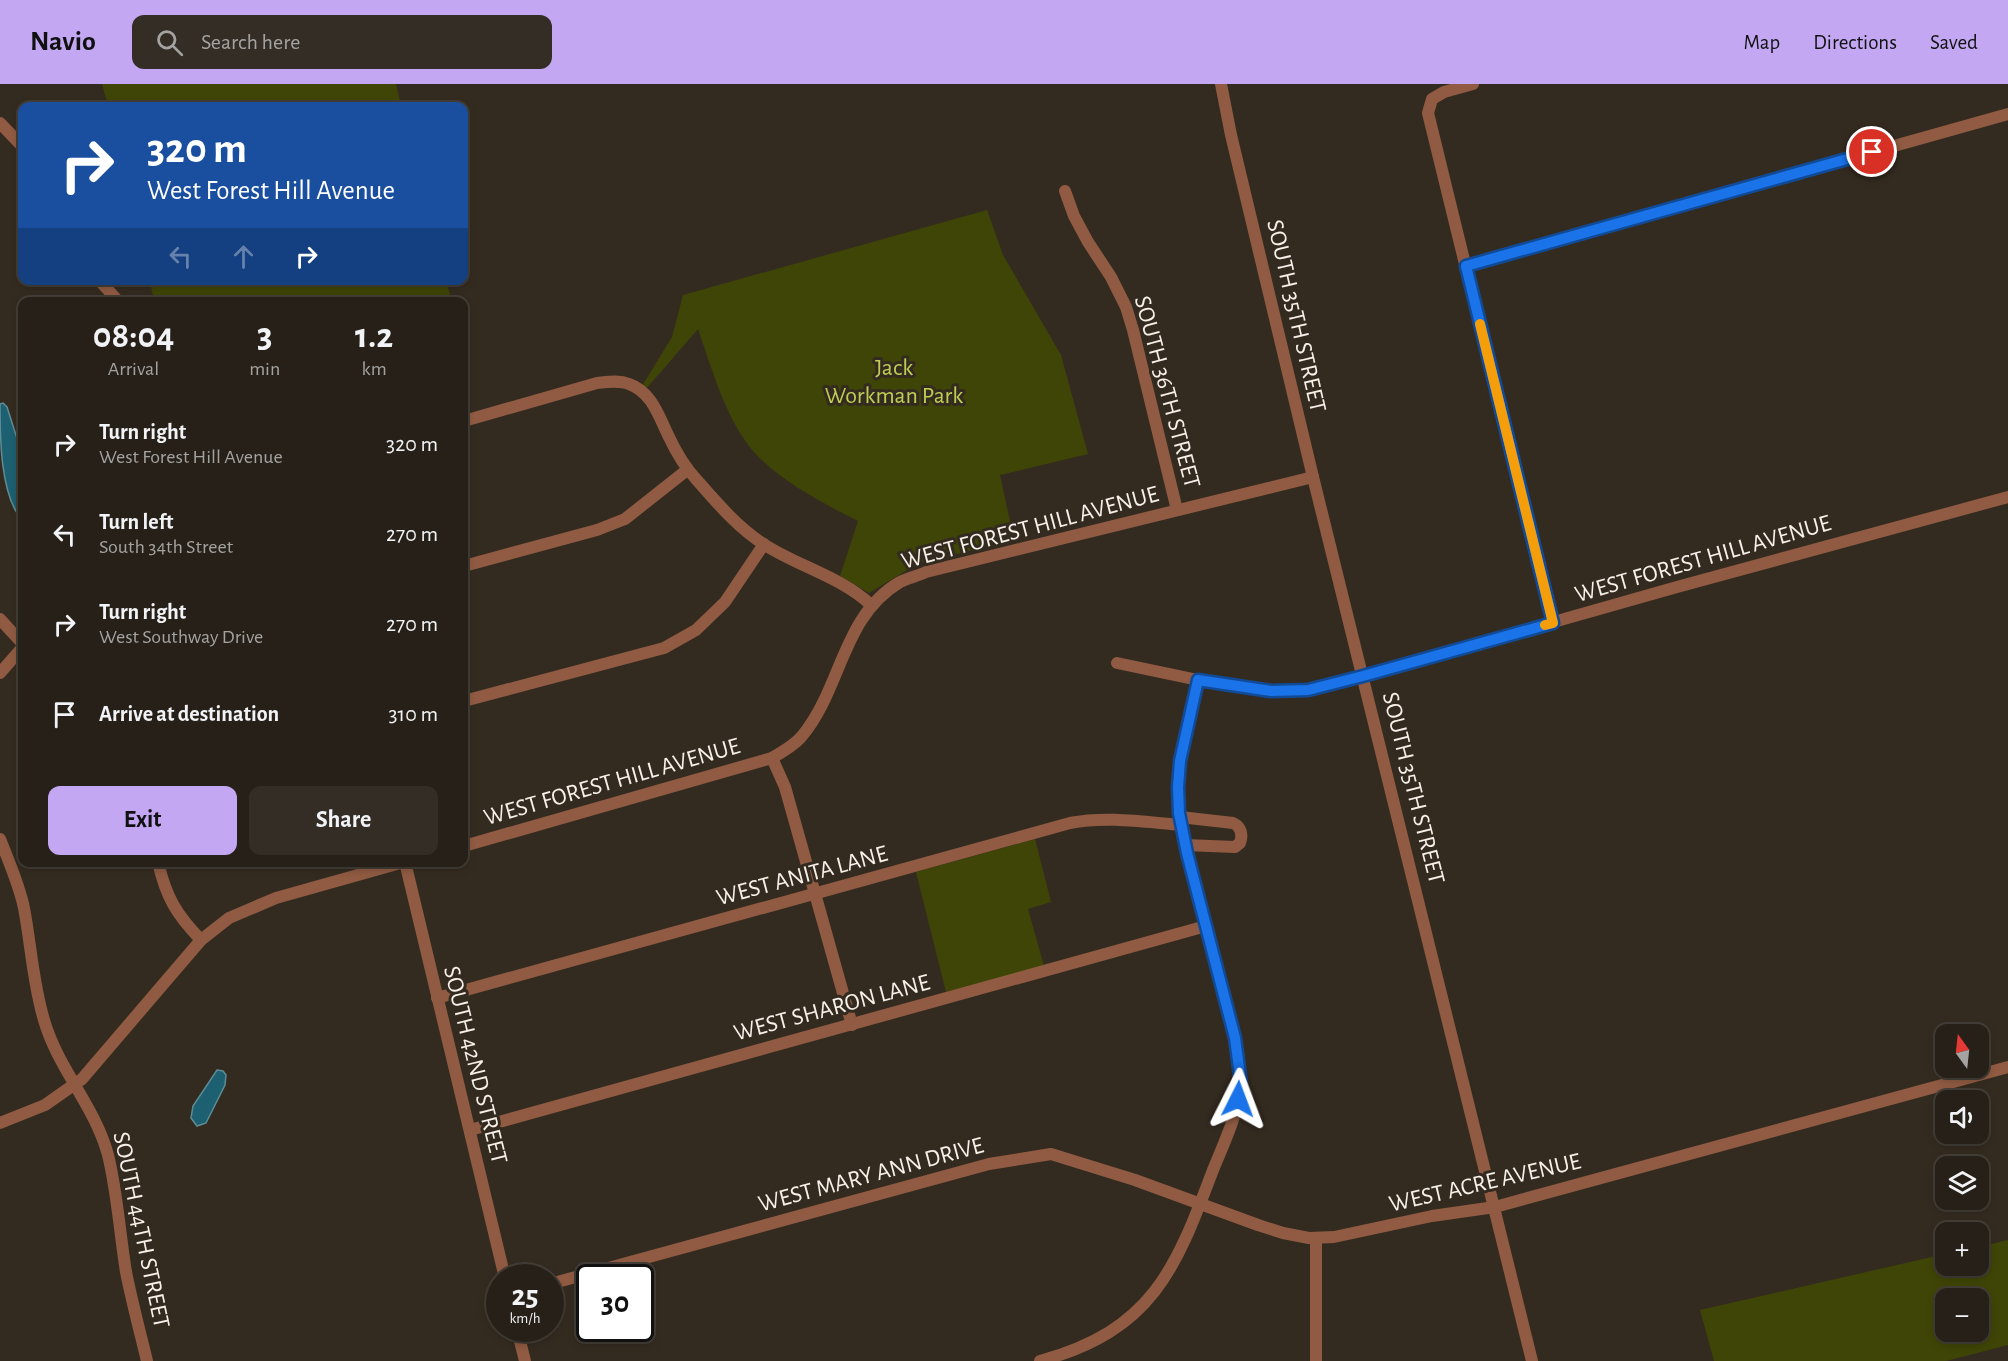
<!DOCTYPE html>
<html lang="en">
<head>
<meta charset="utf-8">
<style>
	body { margin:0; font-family:"Alegreya Sans",sans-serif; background:#332d25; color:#f1f3f6; height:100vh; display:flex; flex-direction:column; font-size:22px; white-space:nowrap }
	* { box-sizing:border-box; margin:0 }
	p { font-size:20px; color:#a4a3a2 }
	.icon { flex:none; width:33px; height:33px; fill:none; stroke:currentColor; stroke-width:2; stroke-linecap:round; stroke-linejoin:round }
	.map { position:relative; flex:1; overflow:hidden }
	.panel { position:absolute; left:18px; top:213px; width:450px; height:570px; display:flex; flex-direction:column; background:#272018; border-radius:12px; box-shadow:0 3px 9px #0003,0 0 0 2px #433e37 }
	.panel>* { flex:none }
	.banner { position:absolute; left:18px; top:18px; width:450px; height:183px; border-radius:12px; box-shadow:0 3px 9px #0003,0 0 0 2px #433e37; background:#1a4fa0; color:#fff; overflow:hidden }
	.needle { width:39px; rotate:345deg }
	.controls { position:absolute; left:1935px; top:940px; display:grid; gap:12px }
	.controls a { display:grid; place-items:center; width:54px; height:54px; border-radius:12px; background:#272018; box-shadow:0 3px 9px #0003,0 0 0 2px #433e37; font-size:30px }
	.speed { position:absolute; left:486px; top:1180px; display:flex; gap:12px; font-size:30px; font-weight:700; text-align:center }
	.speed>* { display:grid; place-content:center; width:78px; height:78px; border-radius:50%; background:#272018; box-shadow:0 3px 9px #0003,0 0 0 2px #433e37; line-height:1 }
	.speed small { font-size:15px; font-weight:400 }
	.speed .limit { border:3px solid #111; border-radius:9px; background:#fff; color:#111 }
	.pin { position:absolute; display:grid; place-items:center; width:51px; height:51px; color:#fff; margin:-26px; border:3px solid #fff; border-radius:50%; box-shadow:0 2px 6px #0007 }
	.me { position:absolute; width:66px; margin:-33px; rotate:3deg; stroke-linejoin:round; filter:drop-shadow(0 0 4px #0008) }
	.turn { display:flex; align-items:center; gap:21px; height:126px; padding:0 30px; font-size:27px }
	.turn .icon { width:78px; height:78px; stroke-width:2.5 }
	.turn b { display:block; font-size:42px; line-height:51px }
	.lanes { display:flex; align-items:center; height:57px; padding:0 30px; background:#0003; justify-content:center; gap:30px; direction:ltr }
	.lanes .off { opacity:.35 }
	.eta { display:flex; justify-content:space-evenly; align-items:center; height:102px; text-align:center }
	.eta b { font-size:36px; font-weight:700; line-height:42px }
	.cta { display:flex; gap:12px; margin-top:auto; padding:12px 30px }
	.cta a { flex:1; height:69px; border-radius:12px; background:#c3a7f2; color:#111; font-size:24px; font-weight:700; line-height:69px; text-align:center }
	.cta a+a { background:#332d25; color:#f1f3f6 }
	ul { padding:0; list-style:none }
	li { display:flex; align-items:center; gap:18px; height:90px; padding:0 30px }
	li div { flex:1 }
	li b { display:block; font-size:22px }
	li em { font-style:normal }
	header { display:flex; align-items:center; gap:36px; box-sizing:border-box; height:84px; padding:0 30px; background:#c3a7f2; color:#111 }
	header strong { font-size:28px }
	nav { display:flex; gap:33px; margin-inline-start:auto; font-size:21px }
	.search { width:420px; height:54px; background:#332d25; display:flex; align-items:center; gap:15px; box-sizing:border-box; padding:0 21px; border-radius:12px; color:#a4a3a2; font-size:22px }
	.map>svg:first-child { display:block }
	.green { fill:#3f4506; fill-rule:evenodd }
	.water { fill:#1d6071; stroke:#5e8c95; stroke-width:1.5 }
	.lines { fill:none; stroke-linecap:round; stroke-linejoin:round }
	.minor { stroke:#905b42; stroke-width:12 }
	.route-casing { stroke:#114b97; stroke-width:15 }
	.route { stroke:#1a73e8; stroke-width:10 }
	.slow { stroke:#f59e0b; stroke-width:10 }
	.labels { text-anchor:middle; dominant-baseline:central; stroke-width:6; stroke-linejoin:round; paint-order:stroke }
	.street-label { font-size:24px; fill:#f7f1ea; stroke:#342b20 }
	.park-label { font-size:24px; fill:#c0cd53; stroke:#342b20 }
</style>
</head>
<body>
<header>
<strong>Navio</strong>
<div class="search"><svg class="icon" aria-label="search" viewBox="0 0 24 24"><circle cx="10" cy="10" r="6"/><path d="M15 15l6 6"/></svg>Search here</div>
<nav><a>Map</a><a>Directions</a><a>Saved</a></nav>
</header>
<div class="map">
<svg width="2008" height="1277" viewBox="0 0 2008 1277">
	<rect width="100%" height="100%" fill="#342b20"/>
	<g class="green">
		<polygon points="102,0 396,0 401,22 108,22"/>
		<path d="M987 126 1003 171 1061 271 1088 370 1000 391 1014 456 919 479 869 509 840 492 858 437C822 419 766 390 744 355 722 322 711 282 698 245L646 305 642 302 672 253 683 211Z"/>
		<polygon points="150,197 446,197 452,217 154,217"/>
		<polygon points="1035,755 1051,818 1028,825 1044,882 946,908 916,788"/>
		<path d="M2008 1156V1261L1946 1277H1714L1700 1226 1945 1170 1946 1182H1978L1979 1163ZM1946 1215H1978V1248H1946Z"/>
	</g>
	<g class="water">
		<path d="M3 319 7 323 22 370V436C0 411 0 352 0 320Z"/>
		<polygon points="217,986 223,987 226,991 225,1001 206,1039 197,1042 191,1034 193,1022"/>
	</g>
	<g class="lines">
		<g class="minor">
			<polyline points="1221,0 1231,51 1313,393 1532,1277"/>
			<polyline points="1473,0 1444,8 1432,15 1428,29 1553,539"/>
			<polyline points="0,39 22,62"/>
			<polyline points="1065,107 1074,132 1088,158 1111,193 1126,223 1133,246 1177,426"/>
			<polyline points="1466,182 2008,30"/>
			<polyline points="99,196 119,218"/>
			<path d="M464 337 597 299C608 298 619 296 629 300 652 308 659 333 669 353 676 368 685 383 696 395 717 419 738 444 765 461 800 483 841 493 871 521"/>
			<polyline points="464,482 597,446 625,435 687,386"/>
			<polyline points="0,535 22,559"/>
			<polyline points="1117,579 1198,596 1271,607 1308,606 1363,592 1677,503 2008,413"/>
			<polyline points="0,589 22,564"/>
			<polyline points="464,617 664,564 696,546 725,518 764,460"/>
			<polyline points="772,674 785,703 852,941"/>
			<path d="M1180 733 1233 739C1241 742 1243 751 1240 759L1235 763 1185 761"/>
			<path d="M0 755C9 778 19 800 24 824 31 861 33 900 44 936 58 985 95 1022 108 1071 117 1107 120 1151 126 1188 132 1218 140 1248 147 1277"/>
			<path d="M464 762 772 674C782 668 795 661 802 652 842 604 842 532 900 498 908 494 918 492 926 488L1313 393"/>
			<path d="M158 778C166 813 176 830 201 856"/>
			<polyline points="405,778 505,1194"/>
			<path d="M437 914 1070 739C1106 732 1144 738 1181 741"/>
			<polyline points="0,1039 45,1021 82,995 201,856 229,834 276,814 404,778"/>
			<polyline points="470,1046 1206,842"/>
			<polyline points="550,1200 989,1080 1051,1070 1135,1096 1258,1141 1283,1149 1309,1154 1334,1153 1432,1132 1495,1123 2008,983"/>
			<polyline points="517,1245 525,1277"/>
			<path d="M1040 1277C1152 1246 1175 1187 1213 1086 1224 1059 1238 1030 1241 1000 1241 993 1239 985 1238 978 1234 947 1225 919 1218 889 1210 858 1202 828 1194 797 1186 766 1177 735 1178 703 1179 667 1190 631 1198 596"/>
			<polyline points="1316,1277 1316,1154"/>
		</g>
	</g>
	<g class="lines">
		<g class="route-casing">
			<polyline id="route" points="1238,1015 1241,999 1235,954 1187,769 1179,729 1178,703 1180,677 1198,596 1271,607 1308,606 1363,592 1553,539 1466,182 1872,68"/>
		</g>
		<use href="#route" class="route"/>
		<polyline class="slow" points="1480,240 1553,539 1545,541"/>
	</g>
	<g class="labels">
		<g class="street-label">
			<text transform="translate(1296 232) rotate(77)">SOUTH 35TH STREET</text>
			<text transform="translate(1167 308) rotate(75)">SOUTH 36TH STREET</text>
			<text transform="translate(1030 444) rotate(-15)">WEST FOREST HILL AVENUE</text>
			<text transform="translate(1703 475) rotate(-16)">WEST FOREST HILL AVENUE</text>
			<text transform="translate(612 698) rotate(-16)">WEST FOREST HILL AVENUE</text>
			<text transform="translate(1413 704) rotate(76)">SOUTH 35TH STREET</text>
			<text transform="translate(802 792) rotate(-15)">WEST ANITA LANE</text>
			<text transform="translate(832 924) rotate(-15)">WEST SHARON LANE</text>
			<text transform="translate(475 981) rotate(76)">SOUTH 42ND STREET</text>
			<text transform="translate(871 1091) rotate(-15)">WEST MARY ANN DRIVE</text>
			<text transform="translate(1485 1099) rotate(-13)">WEST ACRE AVENUE</text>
			<text transform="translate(141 1146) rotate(78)">SOUTH 44TH STREET</text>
		</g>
		<g class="park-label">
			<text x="894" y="284">Jack<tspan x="894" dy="28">Workman Park</tspan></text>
		</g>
	</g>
</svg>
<div class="controls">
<a><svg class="needle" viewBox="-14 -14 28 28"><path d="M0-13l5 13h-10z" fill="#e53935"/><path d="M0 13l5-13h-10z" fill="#a4a3a2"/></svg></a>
<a><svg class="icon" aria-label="sound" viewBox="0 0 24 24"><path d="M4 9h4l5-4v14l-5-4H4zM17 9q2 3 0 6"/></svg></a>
<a><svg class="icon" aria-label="layers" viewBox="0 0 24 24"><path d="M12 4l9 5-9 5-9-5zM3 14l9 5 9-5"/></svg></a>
<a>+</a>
<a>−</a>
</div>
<div class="speed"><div>25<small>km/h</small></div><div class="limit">30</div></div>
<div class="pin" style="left:1872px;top:68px;background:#d93025"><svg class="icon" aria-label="arrive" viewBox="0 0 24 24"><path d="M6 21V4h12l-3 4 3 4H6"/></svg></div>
<svg class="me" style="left:1238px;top:1015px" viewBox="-20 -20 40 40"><path d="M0-17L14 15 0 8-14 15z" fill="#1a73e8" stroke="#fff" stroke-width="4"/></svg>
<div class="banner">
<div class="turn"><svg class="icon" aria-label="right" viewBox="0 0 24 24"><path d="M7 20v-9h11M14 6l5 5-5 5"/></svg><div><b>320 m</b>West Forest Hill Avenue</div></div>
<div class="lanes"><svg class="icon off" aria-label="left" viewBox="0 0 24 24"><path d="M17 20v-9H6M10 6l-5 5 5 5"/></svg><svg class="icon off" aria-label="ahead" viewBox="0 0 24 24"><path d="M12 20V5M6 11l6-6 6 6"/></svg><svg class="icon" aria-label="right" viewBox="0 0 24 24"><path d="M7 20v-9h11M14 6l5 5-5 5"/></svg></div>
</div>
<section class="panel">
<div class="eta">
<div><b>08:04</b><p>Arrival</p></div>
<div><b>3</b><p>min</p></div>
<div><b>1.2</b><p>km</p></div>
</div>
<ul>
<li><svg class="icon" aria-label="right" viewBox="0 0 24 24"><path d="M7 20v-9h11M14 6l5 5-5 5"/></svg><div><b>Turn right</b><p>West Forest Hill Avenue</p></div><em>320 m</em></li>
<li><svg class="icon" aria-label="left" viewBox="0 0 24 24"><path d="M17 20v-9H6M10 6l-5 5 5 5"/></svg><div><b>Turn left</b><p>South 34th Street</p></div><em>270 m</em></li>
<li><svg class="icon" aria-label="right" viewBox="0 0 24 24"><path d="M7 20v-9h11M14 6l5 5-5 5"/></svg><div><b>Turn right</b><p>West Southway Drive</p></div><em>270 m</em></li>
<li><svg class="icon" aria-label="arrive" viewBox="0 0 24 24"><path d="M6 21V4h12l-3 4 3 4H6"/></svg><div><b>Arrive at destination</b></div><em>310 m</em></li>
</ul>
<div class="cta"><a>Exit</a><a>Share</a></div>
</section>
</div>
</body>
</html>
